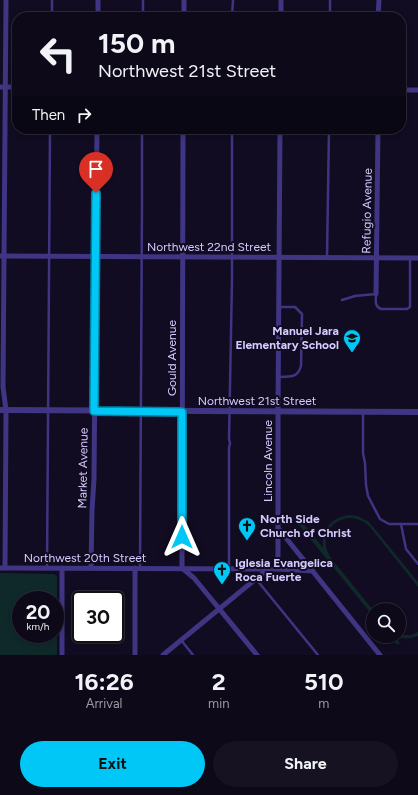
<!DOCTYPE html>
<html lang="en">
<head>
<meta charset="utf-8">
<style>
	body { margin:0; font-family:Figtree,sans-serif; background:#161222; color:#f1f3f6; height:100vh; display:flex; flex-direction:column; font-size:15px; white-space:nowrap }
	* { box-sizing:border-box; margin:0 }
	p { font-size:13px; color:#9a9aa2 }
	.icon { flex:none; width:22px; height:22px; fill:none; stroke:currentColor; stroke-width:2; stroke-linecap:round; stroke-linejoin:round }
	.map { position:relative; height:655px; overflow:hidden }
	.drawer { display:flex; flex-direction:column; background:#0d0919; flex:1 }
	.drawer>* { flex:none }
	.hud { position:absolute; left:12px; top:12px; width:394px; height:122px; border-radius:16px; box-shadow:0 2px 6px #0003,0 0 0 1px #2d2a38; background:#0d0919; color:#f1f3f6; overflow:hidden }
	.tools { position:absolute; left:366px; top:603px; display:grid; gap:8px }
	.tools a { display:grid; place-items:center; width:40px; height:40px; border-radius:50%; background:#0d0919; box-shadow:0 2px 6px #0003,0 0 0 1px #2d2a38; font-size:20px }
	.speed { position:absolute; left:12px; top:591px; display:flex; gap:8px; font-size:20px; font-weight:700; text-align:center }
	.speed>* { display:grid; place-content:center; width:52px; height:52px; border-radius:50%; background:#0d0919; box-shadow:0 2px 6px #0003,0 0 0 1px #2d2a38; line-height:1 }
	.speed small { font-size:10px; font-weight:400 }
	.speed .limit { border:2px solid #111; border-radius:6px; background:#fff; color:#111 }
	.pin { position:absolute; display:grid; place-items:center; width:34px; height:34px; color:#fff; margin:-41px -17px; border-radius:50% 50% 50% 0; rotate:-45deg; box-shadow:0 0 4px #0007 }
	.pin .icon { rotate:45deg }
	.me { position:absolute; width:44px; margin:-22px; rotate:0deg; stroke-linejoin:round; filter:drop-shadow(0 0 3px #0008) }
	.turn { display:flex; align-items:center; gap:14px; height:84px; padding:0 20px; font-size:18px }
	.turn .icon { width:52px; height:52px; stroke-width:2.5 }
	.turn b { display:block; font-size:28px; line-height:34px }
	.then { display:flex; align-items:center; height:38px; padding:0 20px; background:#0003; gap:8px; font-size:15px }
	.eta { display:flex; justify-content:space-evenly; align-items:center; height:68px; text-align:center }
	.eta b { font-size:24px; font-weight:700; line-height:28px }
	.button { display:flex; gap:8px; margin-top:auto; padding:8px 20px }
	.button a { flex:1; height:46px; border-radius:24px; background:#00c7f6; color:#111; font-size:16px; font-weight:700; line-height:46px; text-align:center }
	.button a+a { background:#161222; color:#f1f3f6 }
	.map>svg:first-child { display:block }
	.green { fill:#0f292b; fill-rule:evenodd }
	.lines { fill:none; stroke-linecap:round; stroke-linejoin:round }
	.service { stroke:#3f3582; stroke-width:2.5 }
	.minor { stroke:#3f3582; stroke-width:5 }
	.tertiary { stroke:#3f3582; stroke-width:6 }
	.route-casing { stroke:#0081a0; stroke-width:10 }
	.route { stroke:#00c7f6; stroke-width:7 }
	.labels { text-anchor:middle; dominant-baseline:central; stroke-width:4; stroke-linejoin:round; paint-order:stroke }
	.street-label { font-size:12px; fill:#d6cbff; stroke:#110c21 }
	.poi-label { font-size:12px; font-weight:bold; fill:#d6cbff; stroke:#110c21; text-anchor:start }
</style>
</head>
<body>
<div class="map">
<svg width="418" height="655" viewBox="0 0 418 655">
	<rect width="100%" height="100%" fill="#110c21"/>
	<g class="green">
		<path d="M349 515 358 516 369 522 418 582V587L370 527C347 503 312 531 331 558L373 610V616L299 525 302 522 323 548C322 530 330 518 349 515Z"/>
		<path d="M0 573 54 574 57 576V655H0ZM21 600H55V634H21Z"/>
		<path d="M418 632V636C410 639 403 639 395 637L400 643 397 645 389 636H399V635H411Z"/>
	</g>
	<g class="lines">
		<g class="service">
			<polyline points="52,17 52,0"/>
			<polyline points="143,17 143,0"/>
			<polyline points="232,17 233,0"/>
			<polyline points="330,17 330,0"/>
			<polyline points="327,257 329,129"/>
			<path d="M342 300 355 296 376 294C376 300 374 306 381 309H407L410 307V259"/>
			<path d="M279 377C290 376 297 379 301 366L302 314 295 307H280"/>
			<polyline points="363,412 363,453 365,463 366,485 368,496 380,519 389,524 418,524"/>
			<polyline points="401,524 406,549 418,564"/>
			<polyline points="47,568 50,129"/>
			<polyline points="140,568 142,203 142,129"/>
			<polyline points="229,568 229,448 230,443 229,439 232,280 232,129"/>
			<polyline points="256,579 318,655"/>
			<polyline points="181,640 193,655"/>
		</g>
		<g class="minor">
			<polyline points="98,17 98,0"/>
			<polyline points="184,17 184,0"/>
			<polyline points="281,17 281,0"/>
			<polyline points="378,17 379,0"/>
			<polyline points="0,87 17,87"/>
			<polyline points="401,90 418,90"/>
			<polyline points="183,129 182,568 194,578 257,655"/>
			<polyline points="0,256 418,258"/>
			<polyline points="376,294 378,129"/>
			<polyline points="278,528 380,655"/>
			<polyline points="0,568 278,569 313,571"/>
			<polyline points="5,568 6,410 3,387 6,0"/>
			<polyline points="91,568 92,511 94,479 97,129"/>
			<polyline points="135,568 135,655"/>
			<polyline points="278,569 278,412 280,129"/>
			<polyline points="62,655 62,568"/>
			<polyline points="163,655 268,569"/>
		</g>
		<polyline class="tertiary" points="0,410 418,412"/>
	</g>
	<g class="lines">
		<g class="route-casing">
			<polyline id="route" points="96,193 94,411 182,412 182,537"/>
		</g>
		<use href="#route" class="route"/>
	</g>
	<defs>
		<g id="school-pin" transform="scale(0.9)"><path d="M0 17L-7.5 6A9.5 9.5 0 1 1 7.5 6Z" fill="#00c7f6" stroke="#110c21"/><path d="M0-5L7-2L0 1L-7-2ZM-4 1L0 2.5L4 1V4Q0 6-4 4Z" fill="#111"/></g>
		<g id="church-pin" transform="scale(0.9)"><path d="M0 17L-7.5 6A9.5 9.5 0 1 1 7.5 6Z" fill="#00c7f6" stroke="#110c21"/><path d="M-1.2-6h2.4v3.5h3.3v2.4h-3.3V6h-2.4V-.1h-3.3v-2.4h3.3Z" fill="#111"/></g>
	</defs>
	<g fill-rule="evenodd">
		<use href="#school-pin" x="352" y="338"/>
		<use href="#church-pin" x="247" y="526"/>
		<use href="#church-pin" x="222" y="570"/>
	</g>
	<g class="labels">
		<g class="street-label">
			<text transform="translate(367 211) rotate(-89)">Refugio Avenue</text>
			<text x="209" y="247">Northwest 22nd Street</text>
			<text transform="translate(172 358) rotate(-90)">Gould Avenue</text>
			<text x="257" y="401">Northwest 21st Street</text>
			<text transform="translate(268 461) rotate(-90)">Lincoln Avenue</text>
			<text transform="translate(83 468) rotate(-89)">Market Avenue</text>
			<text x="85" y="558">Northwest 20th Street</text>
		</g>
		<g class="poi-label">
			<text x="339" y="331" text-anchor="end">Manuel Jara<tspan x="339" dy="14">Elementary School</tspan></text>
			<text x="260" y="519">North Side<tspan x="260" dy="14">Church of Christ</tspan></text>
			<text x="235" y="563">Iglesia Evangelica<tspan x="235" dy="14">Roca Fuerte</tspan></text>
		</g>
	</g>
</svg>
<div class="tools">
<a><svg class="icon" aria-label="search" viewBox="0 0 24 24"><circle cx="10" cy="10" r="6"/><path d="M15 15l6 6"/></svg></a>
</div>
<div class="speed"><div>20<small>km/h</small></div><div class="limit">30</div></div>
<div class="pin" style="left:96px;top:193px;background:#d93025"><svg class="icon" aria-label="arrive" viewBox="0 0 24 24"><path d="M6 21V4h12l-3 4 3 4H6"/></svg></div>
<svg class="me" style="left:182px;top:537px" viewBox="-20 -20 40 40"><path d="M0-17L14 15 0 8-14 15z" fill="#00c7f6" stroke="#fff" stroke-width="4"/></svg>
<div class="hud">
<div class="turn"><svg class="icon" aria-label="left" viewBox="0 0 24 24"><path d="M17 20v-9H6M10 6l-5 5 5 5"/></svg><div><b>150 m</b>Northwest 21st Street</div></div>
<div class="then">Then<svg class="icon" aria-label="right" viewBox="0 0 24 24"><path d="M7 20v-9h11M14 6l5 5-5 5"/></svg></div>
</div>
</div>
<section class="drawer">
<div class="eta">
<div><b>16:26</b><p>Arrival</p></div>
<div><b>2</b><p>min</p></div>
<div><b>510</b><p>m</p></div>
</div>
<div class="button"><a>Exit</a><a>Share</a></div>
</section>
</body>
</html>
